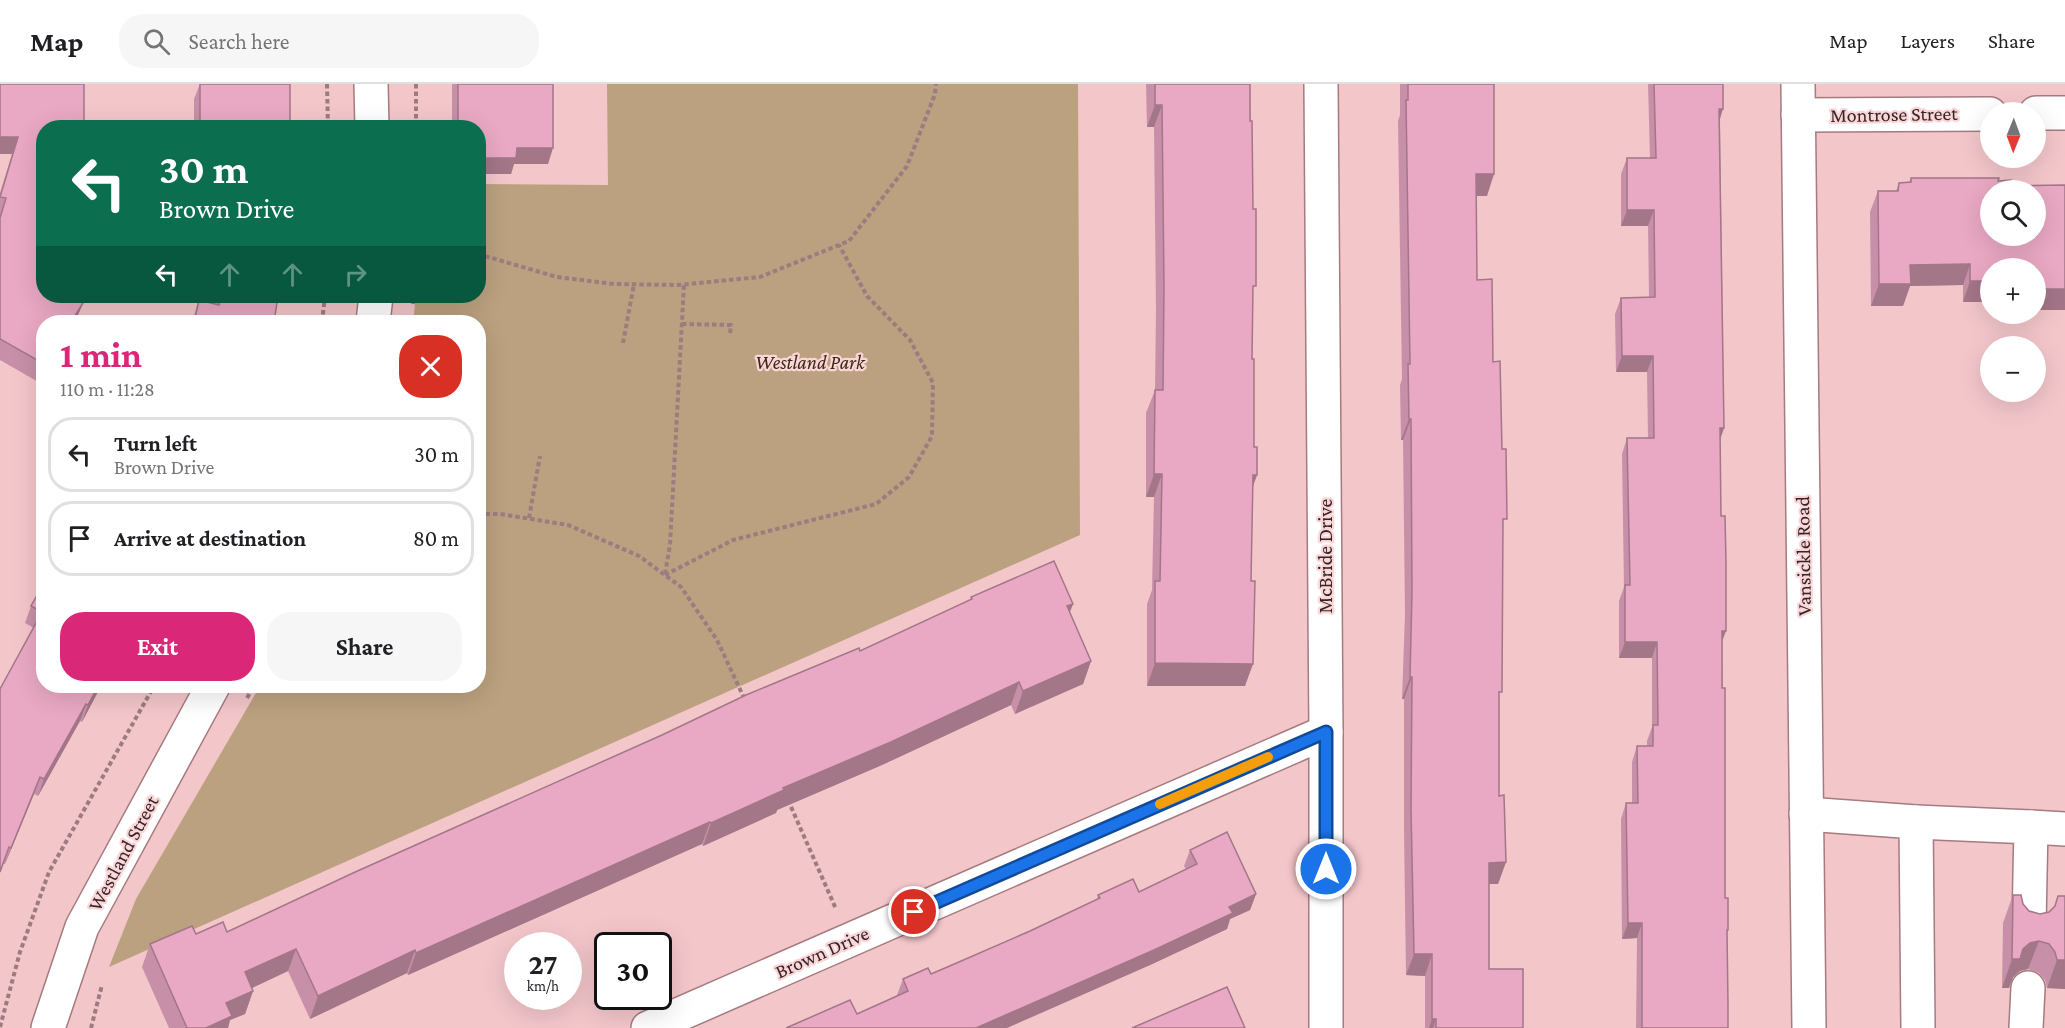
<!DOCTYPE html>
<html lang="en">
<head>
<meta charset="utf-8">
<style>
	body { margin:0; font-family:"Crimson Pro",serif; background:#f6f6f6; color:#202124; height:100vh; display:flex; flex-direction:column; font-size:22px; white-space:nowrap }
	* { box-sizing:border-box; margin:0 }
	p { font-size:20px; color:#757577 }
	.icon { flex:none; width:33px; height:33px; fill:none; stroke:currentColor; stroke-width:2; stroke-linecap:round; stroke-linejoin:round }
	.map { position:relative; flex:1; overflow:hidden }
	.drawer { position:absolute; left:36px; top:231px; width:450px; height:378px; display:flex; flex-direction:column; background:#fff; border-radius:24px; box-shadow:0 6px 24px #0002 }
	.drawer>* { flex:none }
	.hud { position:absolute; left:36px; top:36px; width:450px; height:183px; border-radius:24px; box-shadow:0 6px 24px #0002; background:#0b6e4f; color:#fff; overflow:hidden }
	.needle { width:39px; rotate:181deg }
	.buttons { position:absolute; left:1980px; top:18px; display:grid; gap:12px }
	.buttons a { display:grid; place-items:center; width:66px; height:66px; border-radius:50%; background:#fff; box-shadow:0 6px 24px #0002; font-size:30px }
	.speed { position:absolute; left:504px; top:848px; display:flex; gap:12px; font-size:30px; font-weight:700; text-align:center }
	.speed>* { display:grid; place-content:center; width:78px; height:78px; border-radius:50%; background:#fff; box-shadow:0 6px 24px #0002; line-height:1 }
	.speed small { font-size:15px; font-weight:400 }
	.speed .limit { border:3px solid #111; border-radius:9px; background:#fff; color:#111 }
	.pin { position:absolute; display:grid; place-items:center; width:51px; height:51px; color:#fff; margin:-26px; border:3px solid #fff; border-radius:50%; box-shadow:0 2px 6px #0007 }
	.me { position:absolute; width:66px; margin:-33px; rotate:0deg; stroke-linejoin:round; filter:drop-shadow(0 0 4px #0008) }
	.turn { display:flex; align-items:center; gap:21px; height:126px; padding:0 24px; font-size:27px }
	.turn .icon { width:78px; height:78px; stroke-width:2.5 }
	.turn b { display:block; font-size:42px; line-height:51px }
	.lanes { display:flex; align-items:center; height:57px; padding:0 24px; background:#0003; justify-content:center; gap:30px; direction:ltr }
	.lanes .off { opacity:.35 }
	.round { display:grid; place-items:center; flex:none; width:63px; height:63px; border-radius:24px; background:#f6f6f6 }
	.head { display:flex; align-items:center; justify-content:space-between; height:102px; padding:0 24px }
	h1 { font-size:36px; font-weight:700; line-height:45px; color:#db2777 }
	.button { display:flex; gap:12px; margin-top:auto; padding:12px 24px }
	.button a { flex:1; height:69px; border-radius:24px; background:#db2777; color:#fff; font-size:24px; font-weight:700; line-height:69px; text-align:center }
	.button a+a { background:#f6f6f6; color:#202124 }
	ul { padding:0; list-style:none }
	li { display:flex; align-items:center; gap:18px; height:75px; margin:0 12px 9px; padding:0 12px; border:3px solid #e0e0e0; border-radius:24px }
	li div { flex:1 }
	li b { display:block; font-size:22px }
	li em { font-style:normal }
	header { display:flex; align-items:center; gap:36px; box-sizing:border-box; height:84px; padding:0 30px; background:#fff; border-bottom:2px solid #e0e0e0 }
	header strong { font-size:28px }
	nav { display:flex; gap:33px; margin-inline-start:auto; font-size:21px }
	.search { width:420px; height:54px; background:#f6f6f6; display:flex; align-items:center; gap:15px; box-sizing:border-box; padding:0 21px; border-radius:24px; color:#757577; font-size:22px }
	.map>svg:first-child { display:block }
	.green { fill:#bba17f }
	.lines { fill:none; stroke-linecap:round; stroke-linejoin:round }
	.minor-casing { stroke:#a57b7f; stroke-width:36 }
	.path { stroke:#9d7c80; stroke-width:4; stroke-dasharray:4.5 3; stroke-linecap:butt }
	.minor { stroke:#fff; stroke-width:33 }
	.wall { fill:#c890a8 }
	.shaded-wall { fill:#a37688 }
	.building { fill:#e9a8c3; stroke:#a37688; stroke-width:1.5; fill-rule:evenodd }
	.route-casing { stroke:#114b97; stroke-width:15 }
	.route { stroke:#1a73e8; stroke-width:10 }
	.slow { stroke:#f59e0b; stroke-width:10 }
	.labels { text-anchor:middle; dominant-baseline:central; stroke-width:4.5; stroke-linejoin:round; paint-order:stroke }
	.street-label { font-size:20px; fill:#352426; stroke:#fbd6d9 }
	.park-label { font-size:20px; font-style:italic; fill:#3b2912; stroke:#fbd6d9 }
</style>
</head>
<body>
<header>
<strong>Map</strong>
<div class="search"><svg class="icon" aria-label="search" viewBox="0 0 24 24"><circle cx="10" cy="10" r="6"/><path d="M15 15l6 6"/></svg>Search here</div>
<nav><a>Map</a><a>Layers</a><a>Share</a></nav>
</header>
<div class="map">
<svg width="2065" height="944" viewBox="0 0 2065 944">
	<rect width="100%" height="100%" fill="#f3c6ca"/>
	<polygon class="green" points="607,0 1078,0 1080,451 109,883 136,815 260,602 478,602 478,238 413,238 416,212 478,212 479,100 608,101"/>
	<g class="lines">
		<g class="minor-casing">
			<g id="minor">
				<polyline points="371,0 372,44"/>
				<polyline points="1321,0 1326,648 1326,944"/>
				<polyline points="1798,0 1809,944"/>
				<polyline points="2036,29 2065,29"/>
				<polyline points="1798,31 1990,30"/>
				<polyline points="373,238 376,212"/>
				<polyline points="1806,730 1916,738 1918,944"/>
				<polyline points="1916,738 2031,743 2029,840"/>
				<polyline points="2031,743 2065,745"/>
				<polyline points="48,944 82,843 213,602"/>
				<polyline points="648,944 1326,648"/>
				<polyline points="2026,944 2028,904"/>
			</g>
		</g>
		<g class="path">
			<polyline points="327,0 328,44"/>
			<polyline points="416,0 416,44"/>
			<polyline points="478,170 557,193 614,200 678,201 760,193 849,157 907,82 935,10 936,0"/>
			<polyline points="413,220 414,212"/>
			<polyline points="322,238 325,212"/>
			<polyline points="682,240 731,241 730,249"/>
			<polyline points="623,259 634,200"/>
			<polyline points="478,430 500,430 568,441 639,472 681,503 717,556 745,616"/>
			<polyline points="529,434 540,372"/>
			<polyline points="665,490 670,461 684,200"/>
			<polyline points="665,491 733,456 876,420 909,393 932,352 933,299 910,256 867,212 839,161"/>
			<polyline points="247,614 254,602"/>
			<polyline points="788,716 836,825"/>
			<polyline points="0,943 20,868 49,788 154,602"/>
			<polyline points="91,944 102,901"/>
		</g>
		<use href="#minor" class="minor"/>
	</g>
	<g class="wall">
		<polygon points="0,0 44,44 44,212 83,219 75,238 44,238 44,293 40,299 0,276 0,109 12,70 0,70"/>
		<polygon points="200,0 290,44 194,44 194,15"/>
		<polygon points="452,0 553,0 548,80 514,80 511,90 478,44 452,44"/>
		<polygon points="1146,0 1250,0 1253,210 1252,275 1254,363 1257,391 1253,402 1245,602 1147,602 1147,520 1152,506 1154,413 1146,413 1146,329 1155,306 1156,225 1154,43 1147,43"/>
		<polygon points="1400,0 1494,0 1487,112 1476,112 1477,196 1493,278 1503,444 1499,615 1499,712 1506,778 1498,800 1489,800 1489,885 1523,944 1425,944 1425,892 1406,891 1404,746 1404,615 1402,615 1405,530 1403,356 1401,356 1400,301 1402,295 1398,37 1400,31"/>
		<polygon points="1648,0 1723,0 1720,35 1724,344 1720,355 1725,814 1728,846 1727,850 1728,944 1636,944 1637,854 1622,855 1621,735 1626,719 1632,719 1632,678 1637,662 1647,662 1647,657 1652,643 1652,574 1619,574 1619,517 1624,503 1622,370 1627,354 1648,354 1647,288 1616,288 1615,230 1621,214 1649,213 1648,142 1621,142 1621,90 1627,74 1650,74"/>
		<polygon points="1911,94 1998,97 2011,102 2065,226 2036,226 2036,184 1963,218 1963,201 1910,202 1903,222 1871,222 1870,128 1878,107 1896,107 1899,99 1909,98"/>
		<polygon points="216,212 278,212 274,238 192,238 199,216 215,220"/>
		<polygon points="44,499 44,602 101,602 82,638 80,637 38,712 34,710 5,780 3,780 34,544 25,539 31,522"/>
		<polygon points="971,513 1073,520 1070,528 1091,577 1083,600 1015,630 1011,621 882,681 777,726 776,729 703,762 702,760 408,891 407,889 310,935 288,887 252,904 253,907 245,930 230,936 228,944 169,944 142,883 150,860 196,850 227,848 860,567 970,516"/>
		<polygon points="1190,766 1256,810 1250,826 1230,835 1227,845 1148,882 857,930 897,912 897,911 903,895 931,890 952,881 1030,847 1097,815 1098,811 1139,808 1186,785 1184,782"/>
		<polygon points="2013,811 2029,827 2040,830 2049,828 2054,823 2058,812 2065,905 2047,904 2045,896 2039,889 2028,885 2020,887 2013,893 2009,904 2002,904 2003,839"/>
	</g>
	<g class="shaded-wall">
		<polygon points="1155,21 1162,21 1154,43 1147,43"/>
		<polygon points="1719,25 1723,25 1718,41"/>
		<polygon points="0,53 18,53 12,70 0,70"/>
		<polygon points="517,64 553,64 548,80 514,80 511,90 478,90 478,74"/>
		<polygon points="1476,90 1494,90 1487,112 1468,112"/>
		<polygon points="1627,126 1654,126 1648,142 1621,142"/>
		<polygon points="1970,180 1963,201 1910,202 1903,222 1871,222 1879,200 1910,181"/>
		<polygon points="1970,197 1990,197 1990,218 1963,218"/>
		<polygon points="2038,205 2065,205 2065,226 2036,226 2036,212"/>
		<polygon points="83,219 75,238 71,238"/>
		<polygon points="1622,272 1653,272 1647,288 1616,288"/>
		<polygon points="1409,335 1411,335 1403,356 1401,356"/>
		<polygon points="1720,344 1724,344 1719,359"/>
		<polygon points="1154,390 1162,390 1154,413 1146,413"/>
		<polygon points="1253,391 1257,391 1249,413"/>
		<polygon points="1073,520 1064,542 1067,522"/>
		<polygon points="1722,547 1726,547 1720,563"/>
		<polygon points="1625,558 1657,558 1652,574 1619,574"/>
		<polygon points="1091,577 1083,600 1015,630 1023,607"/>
		<polygon points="1155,579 1253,580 1245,602 1147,602"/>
		<polygon points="1410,593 1412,593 1404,615 1402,615"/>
		<polygon points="1019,598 1011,621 882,681 777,726 776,729 703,762 711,739 783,704"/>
		<polygon points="98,602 101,602 82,638 88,621"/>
		<polygon points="86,620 80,637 38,712 44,695"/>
		<polygon points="40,693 34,710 5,780 11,764"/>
		<polygon points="710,738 702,760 408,891 416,869"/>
		<polygon points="1506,778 1498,800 1481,800 1489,779"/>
		<polygon points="1256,810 1250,826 1230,835 1227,845 1148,882 1007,944 976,944"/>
		<polygon points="1628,839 1642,839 1637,854 1622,855"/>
		<polygon points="2039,857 2028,885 2020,887 2013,893 2009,904 2002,904 2012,875 2030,859"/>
		<polygon points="296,865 288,887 237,911 245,888"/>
		<polygon points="415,866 407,889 310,935 318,912"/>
		<polygon points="1414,870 1432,870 1425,892 1406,891"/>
		<polygon points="2057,876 2065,876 2065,905 2047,904"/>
		<polygon points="253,907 245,930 230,936 228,944 206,944 226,919"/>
		<polygon points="1432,935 1436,935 1433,944 1429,944"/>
	</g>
	<g class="building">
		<polygon points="0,0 84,0 84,44 44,44 44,212 70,212 83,219 71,238 44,238 44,280 0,255 0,134 6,114 0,113 18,53 0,53"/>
		<rect x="200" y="0" width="90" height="44"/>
		<polygon points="458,0 553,0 553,64 517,64 516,74 478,74 478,44 458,44"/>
		<polygon points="1155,0 1250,0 1250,37 1252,37 1253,125 1256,125 1256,202 1253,202 1252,275 1254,275 1254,363 1257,363 1257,391 1253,391 1251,497 1255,497 1253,580 1155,579 1155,497 1160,497 1162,390 1154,390 1155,306 1163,306 1164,202 1162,21 1155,21"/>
		<polygon points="1408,0 1494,0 1494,90 1476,90 1477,196 1492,195 1493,278 1500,277 1502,365 1506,365 1507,435 1503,435 1502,608 1499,608 1499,712 1504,711 1506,778 1489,779 1489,885 1523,885 1523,944 1436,944 1436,935 1432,935 1432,870 1414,870 1411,725 1412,593 1410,593 1412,508 1411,335 1409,335 1408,280 1410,280 1406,16 1408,16"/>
		<polygon points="1654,0 1723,0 1723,25 1719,25 1724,344 1720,344 1721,432 1725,432 1726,478 1726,547 1722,547 1722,604 1725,604 1725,814 1728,814 1728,846 1727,846 1728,919 1728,944 1642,944 1642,839 1628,839 1626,719 1638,719 1637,662 1653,662 1653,641 1658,641 1657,558 1625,558 1625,501 1630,501 1627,354 1654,354 1653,272 1622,272 1621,214 1655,213 1654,126 1627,126 1627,74 1656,74"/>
		<path d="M1911 94H1999L1998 97 2011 96V102L2065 101V205H2038V196H2036V184H1990V197H1970V180L1910 181 1911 200H1879L1878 107H1898L1899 99 1911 98ZM1990 106H2036V152H1990Z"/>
		<polygon points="220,212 278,212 274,238 194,238 199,216 219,221"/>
		<polygon points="1054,477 1073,520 1067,522 1091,577 1023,607 1019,598 891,658 783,704 784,706 711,739 710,738 416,869 415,866 318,912 296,865 245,888 253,907 226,919 232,932 206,944 187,944 150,860 192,842 196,850 223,838 227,848 353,789 662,651 746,611 859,564 860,567 972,515 971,513"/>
		<polygon points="44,499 44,602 98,602 88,621 86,620 44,695 40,693 11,764 9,763 0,788 0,605 42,528 31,522"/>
		<polygon points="1227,748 1256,810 1229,823 1233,829 1154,866 976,944 786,944 850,916 857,930 908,907 903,895 928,884 931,890 952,881 1030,847 1100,814 1098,811 1133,795 1139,808 1197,780 1190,766"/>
		<polygon points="2013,811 2021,811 2023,820 2029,827 2040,830 2049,828 2055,822 2058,812 2065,812 2065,876 2057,876 2055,868 2049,860 2039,857 2030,859 2023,865 2020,875 2012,875"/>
		<polygon points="1227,903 1245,944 1132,944"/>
	</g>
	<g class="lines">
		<g class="route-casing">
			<polyline id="route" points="914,828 1326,648 1326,785"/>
		</g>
		<use href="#route" class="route"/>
		<polyline class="slow" points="1160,720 1268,673"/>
	</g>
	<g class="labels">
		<g class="street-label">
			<text transform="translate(1894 30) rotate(-1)">Montrose Street</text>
			<text transform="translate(1325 472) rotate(-90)">McBride Drive</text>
			<text transform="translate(1803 472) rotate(-91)">Vansickle Road</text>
			<text transform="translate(123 769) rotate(-62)">Westland Street</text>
			<text transform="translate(822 868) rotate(-24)">Brown Drive</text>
		</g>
		<g class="park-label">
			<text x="810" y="278">Westland Park</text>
		</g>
	</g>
</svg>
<div class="buttons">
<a><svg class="needle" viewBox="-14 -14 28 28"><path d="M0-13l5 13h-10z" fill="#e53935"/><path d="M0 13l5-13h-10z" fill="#757577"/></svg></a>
<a><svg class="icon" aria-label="search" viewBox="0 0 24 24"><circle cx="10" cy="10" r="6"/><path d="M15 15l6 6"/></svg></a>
<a>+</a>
<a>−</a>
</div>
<div class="speed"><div>27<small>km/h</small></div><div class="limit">30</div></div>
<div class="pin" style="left:914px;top:828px;background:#d93025"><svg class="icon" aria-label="arrive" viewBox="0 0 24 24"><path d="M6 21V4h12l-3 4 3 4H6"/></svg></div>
<svg class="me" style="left:1326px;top:785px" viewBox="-20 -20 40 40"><circle r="17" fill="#1a73e8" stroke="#fff" stroke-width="3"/><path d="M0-11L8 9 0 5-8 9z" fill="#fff"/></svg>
<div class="hud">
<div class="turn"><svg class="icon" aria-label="left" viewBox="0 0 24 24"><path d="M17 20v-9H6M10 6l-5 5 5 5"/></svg><div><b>30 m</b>Brown Drive</div></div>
<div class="lanes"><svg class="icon" aria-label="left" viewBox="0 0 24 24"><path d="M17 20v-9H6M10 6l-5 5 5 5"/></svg><svg class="icon off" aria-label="ahead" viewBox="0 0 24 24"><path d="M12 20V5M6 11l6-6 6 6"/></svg><svg class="icon off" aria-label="ahead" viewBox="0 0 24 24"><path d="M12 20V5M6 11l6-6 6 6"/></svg><svg class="icon off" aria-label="right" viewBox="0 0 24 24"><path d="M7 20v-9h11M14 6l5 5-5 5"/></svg></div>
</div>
<section class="drawer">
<div class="head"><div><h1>1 min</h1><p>110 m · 11:28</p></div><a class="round" style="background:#d93025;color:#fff"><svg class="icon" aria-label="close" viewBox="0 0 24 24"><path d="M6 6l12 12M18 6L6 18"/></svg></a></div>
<ul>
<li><svg class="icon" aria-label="left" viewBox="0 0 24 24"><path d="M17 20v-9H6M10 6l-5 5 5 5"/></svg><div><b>Turn left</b><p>Brown Drive</p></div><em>30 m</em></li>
<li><svg class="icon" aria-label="arrive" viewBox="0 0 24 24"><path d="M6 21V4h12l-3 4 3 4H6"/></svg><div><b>Arrive at destination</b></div><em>80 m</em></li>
</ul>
<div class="button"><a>Exit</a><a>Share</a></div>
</section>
</div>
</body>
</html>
